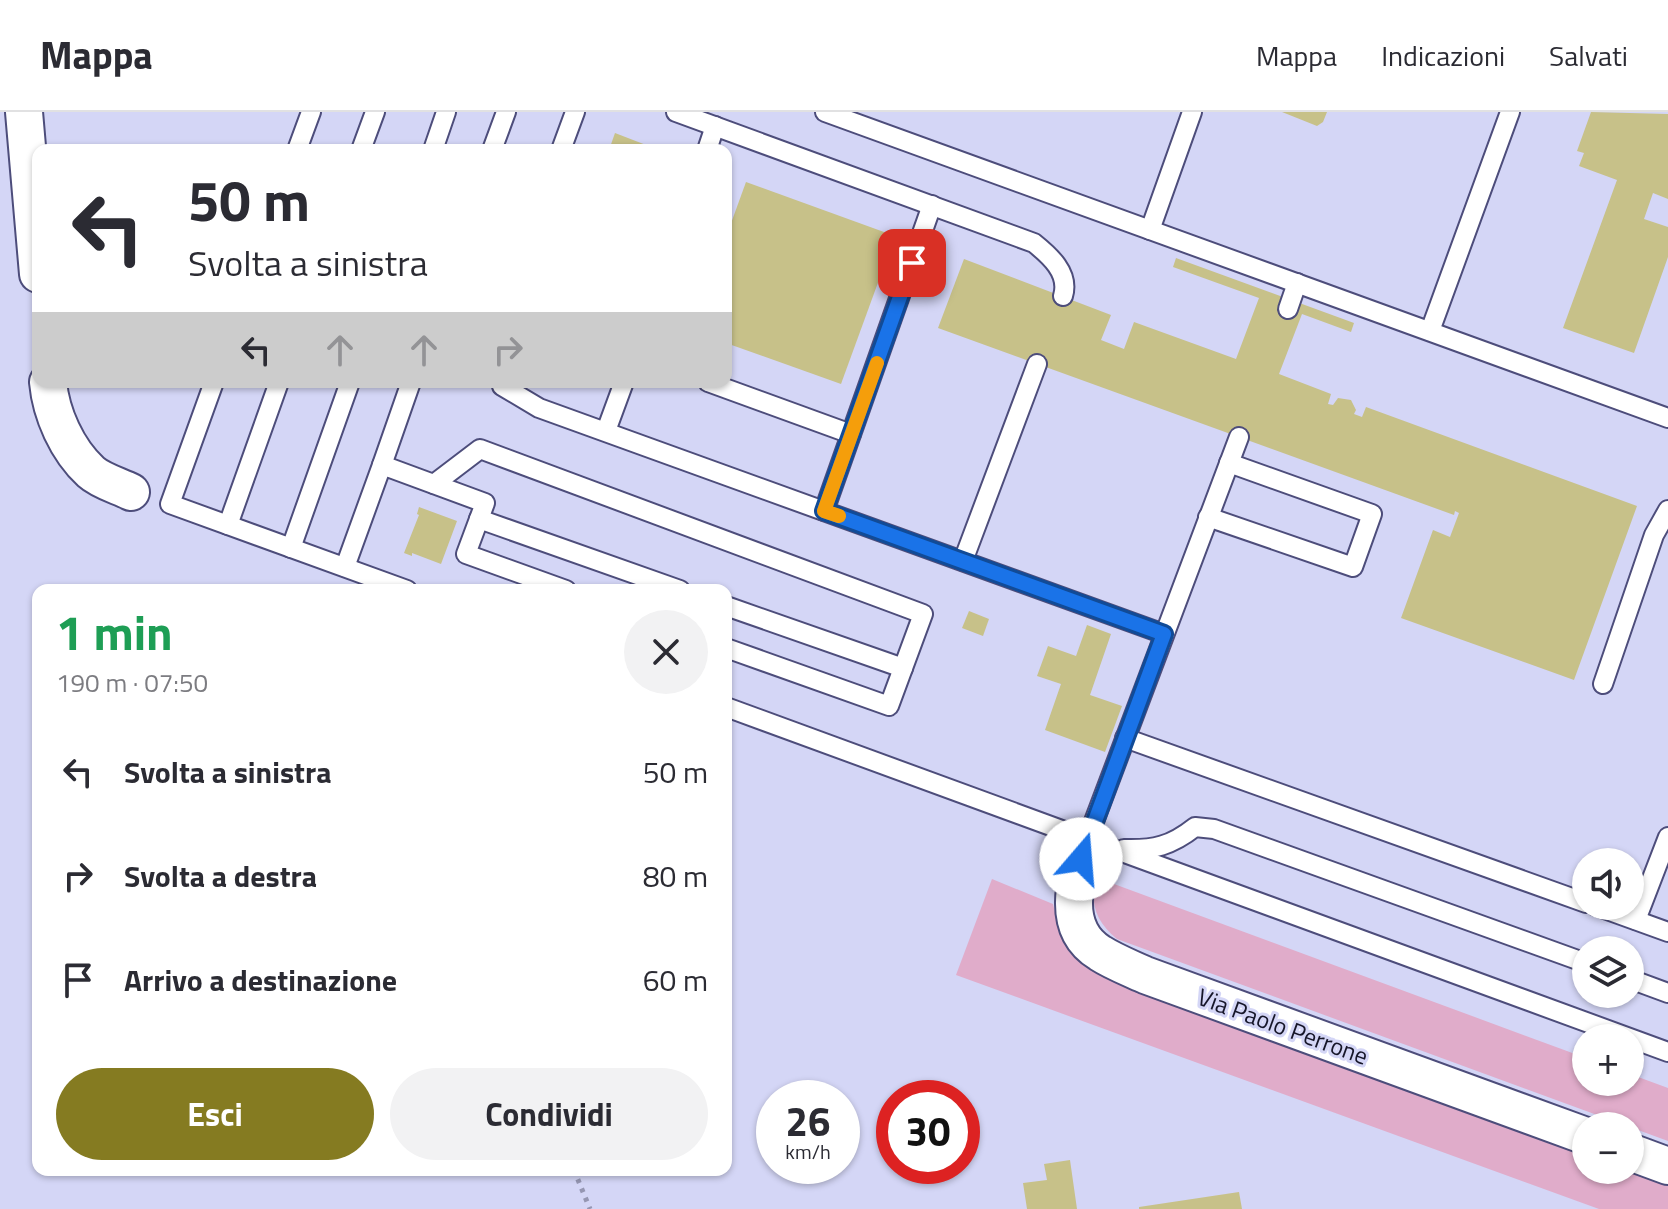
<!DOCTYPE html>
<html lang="it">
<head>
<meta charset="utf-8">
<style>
	body { margin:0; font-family:"Titillium Web",sans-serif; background:#f2f2f3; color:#2b2b33; height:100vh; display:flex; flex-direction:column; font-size:30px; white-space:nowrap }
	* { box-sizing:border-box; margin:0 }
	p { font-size:26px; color:#7c7c81 }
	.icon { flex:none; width:44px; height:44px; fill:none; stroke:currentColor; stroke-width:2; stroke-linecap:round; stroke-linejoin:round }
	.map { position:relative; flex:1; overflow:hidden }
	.sheet { position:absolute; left:32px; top:472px; width:700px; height:592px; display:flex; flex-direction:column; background:#fff; border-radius:16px; box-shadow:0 2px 6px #0004 }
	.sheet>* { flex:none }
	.hud { position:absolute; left:32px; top:32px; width:700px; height:244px; border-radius:16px; box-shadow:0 2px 6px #0004; background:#fff; color:#2b2b33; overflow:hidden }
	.controls { position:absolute; left:1572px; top:736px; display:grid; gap:16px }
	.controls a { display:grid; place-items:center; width:72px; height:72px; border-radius:50%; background:#fff; box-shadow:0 2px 6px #0004; font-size:40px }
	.speed { position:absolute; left:756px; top:968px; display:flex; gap:16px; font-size:40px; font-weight:700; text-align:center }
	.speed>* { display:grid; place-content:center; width:104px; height:104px; border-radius:50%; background:#fff; box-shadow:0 2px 6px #0004; line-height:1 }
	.speed small { font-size:20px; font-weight:400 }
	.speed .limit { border:12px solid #d22; background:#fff; color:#111 }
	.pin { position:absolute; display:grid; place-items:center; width:68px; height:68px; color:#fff; margin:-34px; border-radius:16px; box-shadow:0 4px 12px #0006 }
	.me { position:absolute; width:88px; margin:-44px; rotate:18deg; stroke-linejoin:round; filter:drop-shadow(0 0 6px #0008) }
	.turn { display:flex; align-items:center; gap:28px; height:168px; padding:0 24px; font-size:36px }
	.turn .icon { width:104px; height:104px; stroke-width:2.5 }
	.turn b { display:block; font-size:56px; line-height:68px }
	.lanes { display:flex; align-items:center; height:76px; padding:0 24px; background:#0003; justify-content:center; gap:40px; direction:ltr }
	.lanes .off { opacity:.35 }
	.round { display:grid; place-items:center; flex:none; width:84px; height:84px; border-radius:42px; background:#f2f2f3 }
	.summary { display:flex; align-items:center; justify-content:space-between; height:136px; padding:0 24px }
	h1 { font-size:48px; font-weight:700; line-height:60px; color:#1e9e55 }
	.cta { display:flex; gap:16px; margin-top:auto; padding:16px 24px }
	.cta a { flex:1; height:92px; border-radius:48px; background:#857b21; color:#fff; font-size:32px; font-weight:700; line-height:92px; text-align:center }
	.cta a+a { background:#f2f2f3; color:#2b2b33 }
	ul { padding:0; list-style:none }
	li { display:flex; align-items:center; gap:24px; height:104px; padding:0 24px }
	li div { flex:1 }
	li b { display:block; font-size:30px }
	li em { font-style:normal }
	header { display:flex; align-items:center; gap:48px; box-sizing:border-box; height:112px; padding:0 40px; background:#fff; border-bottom:2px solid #e1e1e2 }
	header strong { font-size:38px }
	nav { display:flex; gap:44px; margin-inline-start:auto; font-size:28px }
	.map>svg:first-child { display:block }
	.green { fill:#e0acca }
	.building { fill:#c7c189 }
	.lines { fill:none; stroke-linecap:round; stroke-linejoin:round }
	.service-casing { stroke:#4d4d7b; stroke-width:22 }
	.minor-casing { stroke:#4d4d7b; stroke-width:40 }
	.path { stroke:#9596b2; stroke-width:5; stroke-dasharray:4 6; stroke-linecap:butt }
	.service { stroke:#fff; stroke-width:18 }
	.minor { stroke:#fff; stroke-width:36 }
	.route-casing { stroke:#114b97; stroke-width:20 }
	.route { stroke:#1a73e8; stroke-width:14 }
	.slow { stroke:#f59e0b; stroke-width:14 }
	.labels { text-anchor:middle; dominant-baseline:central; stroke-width:6; stroke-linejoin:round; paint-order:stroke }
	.street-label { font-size:24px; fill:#161629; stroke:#d4d6f6 }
</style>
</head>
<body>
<header>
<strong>Mappa</strong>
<nav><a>Mappa</a><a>Indicazioni</a><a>Salvati</a></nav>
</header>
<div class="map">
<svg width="1668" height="1097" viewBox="0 0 1668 1097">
	<rect width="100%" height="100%" fill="#d4d6f6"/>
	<g class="green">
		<path d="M1095 765 1586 946V970H1630V962L1668 976V1029L1117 827C1096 810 1090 792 1095 765Z"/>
		<polygon points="992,767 1053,792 1060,820 1075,842 1586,1039 1586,1058 1630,1058 1668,1068 1668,1097 1599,1097 956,863"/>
	</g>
	<g class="building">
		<polygon points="1282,0 1327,0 1323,10 1317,14"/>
		<polygon points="1591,0 1668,2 1668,87 1653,81 1644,107 1668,115 1668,145 1634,241 1563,216 1617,68 1579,54 1584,41 1577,39"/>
		<polygon points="615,21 659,38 609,38"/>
		<polygon points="746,70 895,124 841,272 726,231 726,125"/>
		<polygon points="1176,146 1354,211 1351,220 1302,202 1279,262 1331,282 1328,292 1333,293 1338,286 1351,288 1356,298 1354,302 1362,305 1366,295 1637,394 1574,568 1401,506 1433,418 1450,425 1459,401 1455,399 1454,403 938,216 964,147 1111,203 1101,228 1124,237 1134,210 1236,247 1259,186 1173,155"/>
		<polygon points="419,395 457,409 441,452 412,441 412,444 404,441 419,403 417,402"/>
		<polygon points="969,499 989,507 983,524 962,516"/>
		<polygon points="1087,513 1111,522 1090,583 1122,594 1105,640 1045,618 1061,572 1037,564 1048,534 1076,544"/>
		<polygon points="1070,1048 1077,1097 1027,1097 1023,1071 1047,1068 1044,1052"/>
		<polygon points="1239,1080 1242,1097 1139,1097 1139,1095"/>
	</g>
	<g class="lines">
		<g class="service-casing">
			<g id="service">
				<path d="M676 0 1034 131C1049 143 1070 161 1063 184"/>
				<polyline points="825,0 1668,306"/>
				<polyline points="297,38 311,0"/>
				<polyline points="361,38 375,0"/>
				<polyline points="433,38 446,0"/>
				<polyline points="492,38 506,0"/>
				<polyline points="561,38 575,0"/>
				<polyline points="707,38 715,14"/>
				<polyline points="1150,118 1192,0"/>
				<polyline points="1288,197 1297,171"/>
				<polyline points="1430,219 1510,0"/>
				<polyline points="214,270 170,392 407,478"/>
				<polyline points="501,270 502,274 539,296 1164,522"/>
				<polyline points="708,270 851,322"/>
				<polyline points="606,319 624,270"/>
				<polyline points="382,353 411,270"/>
				<polyline points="434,372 480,337 923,502 889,594 726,536"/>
				<polyline points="824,399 932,93"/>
				<polyline points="1208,405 1353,455 1372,402 1229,351"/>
				<polyline points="479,407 680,478"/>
				<polyline points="228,413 279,270"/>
				<polyline points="291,436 350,270"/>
				<polyline points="963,449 1037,252"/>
				<polyline points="345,455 382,353 485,391 466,442 566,478"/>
				<polyline points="726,494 903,556"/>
				<polyline points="1603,572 1654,423 1668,398"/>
				<polyline points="726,595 1668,940"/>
				<polyline points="1125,626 1586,791"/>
				<polyline points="1087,728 1239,325"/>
				<path d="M1124 737C1154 738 1171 734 1195 715L1214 717 1586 851"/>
				<polyline points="1596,794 1668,820"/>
				<polyline points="1636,808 1668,725"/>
				<polyline points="1630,867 1668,881"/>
			</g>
		</g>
		<g class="minor-casing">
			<g id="minor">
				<polyline points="24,0 38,162"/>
				<path d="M48 270C51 302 67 338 91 360 101 369 119 374 131 380"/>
				<path d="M1087 728C1076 765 1059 816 1100 841 1114 850 1130 856 1145 863L1586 1024"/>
				<polyline points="1630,1040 1668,1054"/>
			</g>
		</g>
		<polyline class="path" points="574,1058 590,1097"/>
		<use href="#service" class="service"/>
		<use href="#minor" class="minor"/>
	</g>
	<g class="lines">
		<g class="route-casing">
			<polyline id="route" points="912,151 824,399 1164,522 1081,747"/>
		</g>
		<use href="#route" class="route"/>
		<polyline class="slow" points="839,404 824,399 877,251"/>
	</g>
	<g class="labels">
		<g class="street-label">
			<text transform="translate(1283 914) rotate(20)">Via Paolo Perrone</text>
		</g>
	</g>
</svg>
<div class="controls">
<a><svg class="icon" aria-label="sound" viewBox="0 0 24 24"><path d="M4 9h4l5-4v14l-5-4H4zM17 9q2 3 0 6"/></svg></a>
<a><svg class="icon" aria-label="layers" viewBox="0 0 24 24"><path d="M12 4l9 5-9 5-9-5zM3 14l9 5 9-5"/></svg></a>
<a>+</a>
<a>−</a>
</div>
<div class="speed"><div>26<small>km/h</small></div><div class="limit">30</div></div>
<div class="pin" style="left:912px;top:151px;background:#d93025"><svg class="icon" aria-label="arrive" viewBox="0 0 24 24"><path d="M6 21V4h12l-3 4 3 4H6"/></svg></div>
<svg class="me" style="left:1081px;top:747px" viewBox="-20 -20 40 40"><circle r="19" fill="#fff"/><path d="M0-13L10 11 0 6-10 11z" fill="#1a73e8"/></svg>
<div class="hud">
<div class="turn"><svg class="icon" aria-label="left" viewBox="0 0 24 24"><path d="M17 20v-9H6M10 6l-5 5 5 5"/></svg><div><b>50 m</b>Svolta a sinistra</div></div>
<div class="lanes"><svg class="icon" aria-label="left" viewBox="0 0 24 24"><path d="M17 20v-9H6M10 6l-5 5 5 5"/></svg><svg class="icon off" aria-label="ahead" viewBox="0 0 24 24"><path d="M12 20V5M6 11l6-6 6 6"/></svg><svg class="icon off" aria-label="ahead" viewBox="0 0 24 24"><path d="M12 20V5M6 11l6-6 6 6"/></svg><svg class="icon off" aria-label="right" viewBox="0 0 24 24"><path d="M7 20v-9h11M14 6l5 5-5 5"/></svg></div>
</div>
<section class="sheet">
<div class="summary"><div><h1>1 min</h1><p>190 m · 07:50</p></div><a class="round"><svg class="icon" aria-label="close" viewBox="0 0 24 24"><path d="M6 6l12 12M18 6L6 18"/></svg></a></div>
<ul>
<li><svg class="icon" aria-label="left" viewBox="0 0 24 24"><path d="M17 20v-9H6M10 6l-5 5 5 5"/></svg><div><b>Svolta a sinistra</b></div><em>50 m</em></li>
<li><svg class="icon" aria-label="right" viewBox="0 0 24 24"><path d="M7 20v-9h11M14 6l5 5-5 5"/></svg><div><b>Svolta a destra</b></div><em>80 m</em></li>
<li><svg class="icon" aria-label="arrive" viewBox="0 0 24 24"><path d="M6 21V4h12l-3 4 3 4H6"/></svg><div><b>Arrivo a destinazione</b></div><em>60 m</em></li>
</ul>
<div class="cta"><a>Esci</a><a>Condividi</a></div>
</section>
</div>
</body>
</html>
